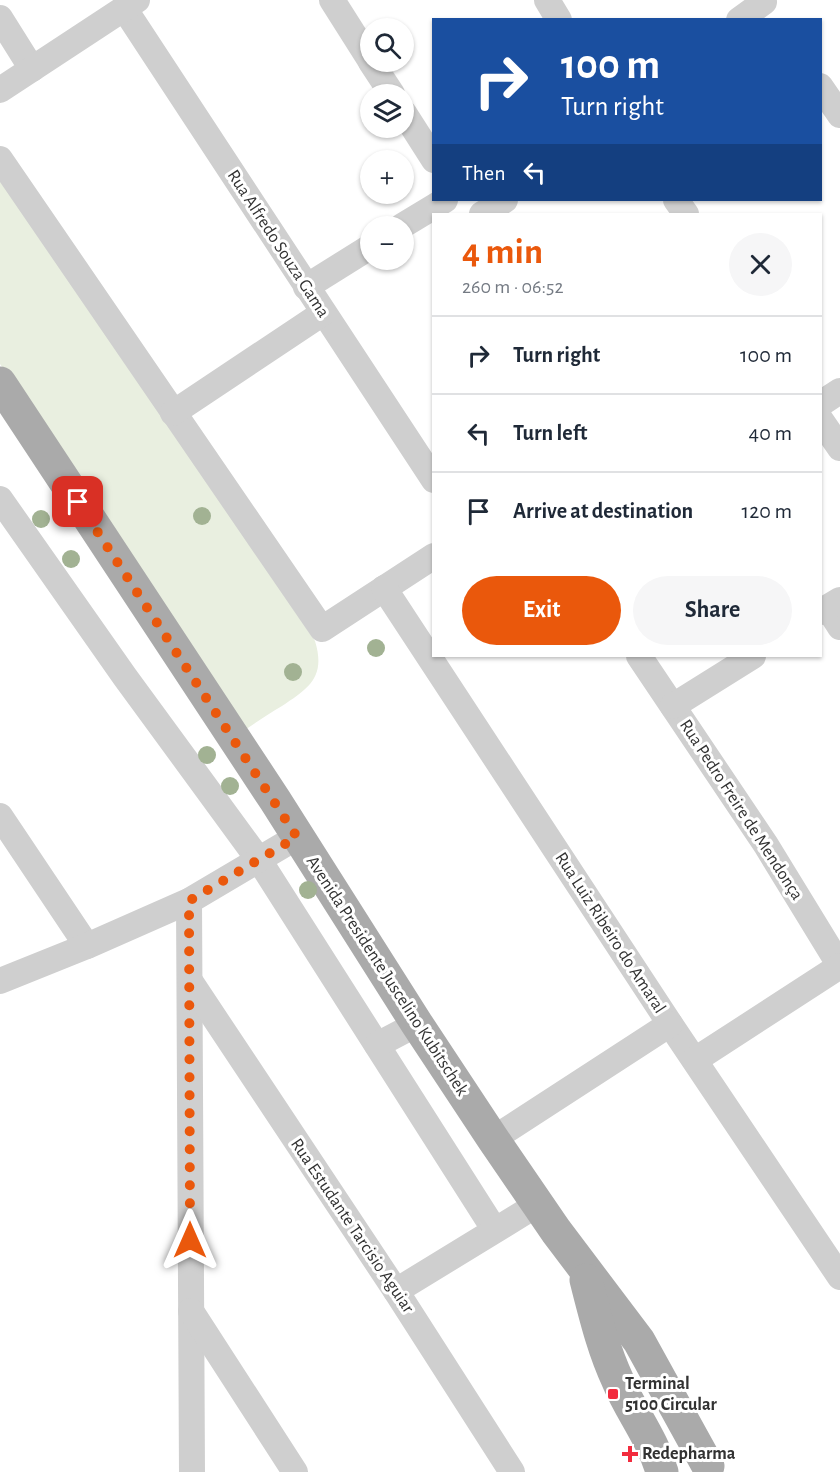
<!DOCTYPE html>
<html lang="en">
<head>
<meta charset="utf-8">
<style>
	body { margin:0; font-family:"Alegreya Sans",sans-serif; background:#f6f6f7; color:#1f2937; height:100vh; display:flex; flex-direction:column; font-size:22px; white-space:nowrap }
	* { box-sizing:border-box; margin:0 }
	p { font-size:20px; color:#747a83 }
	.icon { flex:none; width:33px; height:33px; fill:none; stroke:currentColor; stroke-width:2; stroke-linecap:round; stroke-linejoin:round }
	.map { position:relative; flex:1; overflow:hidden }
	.side { position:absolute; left:432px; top:213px; width:390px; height:444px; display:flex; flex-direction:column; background:#fff; border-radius:0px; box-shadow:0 2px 4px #0004 }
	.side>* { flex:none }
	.top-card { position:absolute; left:432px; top:18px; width:390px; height:183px; border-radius:0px; box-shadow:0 2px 4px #0004; background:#1a4fa0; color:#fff; overflow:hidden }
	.tools { position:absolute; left:360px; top:18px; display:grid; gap:12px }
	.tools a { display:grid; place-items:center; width:54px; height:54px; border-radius:50%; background:#fff; box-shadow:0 2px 4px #0004; font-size:30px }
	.pin { position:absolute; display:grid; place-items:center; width:51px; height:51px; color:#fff; margin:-26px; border-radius:12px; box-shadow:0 3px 9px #0006 }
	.me { position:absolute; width:66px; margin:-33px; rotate:0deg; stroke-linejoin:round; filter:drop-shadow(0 0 4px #0008) }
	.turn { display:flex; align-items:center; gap:21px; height:126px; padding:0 30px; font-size:27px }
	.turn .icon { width:78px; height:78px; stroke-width:2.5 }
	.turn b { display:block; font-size:42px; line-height:51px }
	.then { display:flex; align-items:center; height:57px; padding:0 30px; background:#0003; gap:12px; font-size:22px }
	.round { display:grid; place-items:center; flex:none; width:63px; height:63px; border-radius:32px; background:#f6f6f7 }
	.overview { display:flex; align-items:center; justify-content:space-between; height:102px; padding:0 30px }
	h1 { font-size:36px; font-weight:700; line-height:45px; color:#ea580c }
	.action { display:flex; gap:12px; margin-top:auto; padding:12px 30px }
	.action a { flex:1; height:69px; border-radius:36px; background:#ea580c; color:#fff; font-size:24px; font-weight:700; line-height:69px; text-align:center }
	.action a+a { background:#f6f6f7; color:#1f2937 }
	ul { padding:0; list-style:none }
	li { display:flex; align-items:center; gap:18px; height:78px; padding:0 30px; border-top:2px solid #e0e1e3 }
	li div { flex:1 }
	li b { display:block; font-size:22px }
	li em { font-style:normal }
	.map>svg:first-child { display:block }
	.green { fill:#e9efe0 }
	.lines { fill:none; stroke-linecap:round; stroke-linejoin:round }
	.minor { stroke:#cfcfcf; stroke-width:26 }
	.major { stroke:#aaa; stroke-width:33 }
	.tree { fill:#a2b293 }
	.route { stroke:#ea580c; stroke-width:10; stroke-dasharray:0 18 }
	.poi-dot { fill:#f22c3e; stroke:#fff; stroke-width:2 }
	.labels { text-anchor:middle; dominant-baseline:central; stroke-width:6; stroke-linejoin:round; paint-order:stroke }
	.street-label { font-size:18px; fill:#323232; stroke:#fff }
	.poi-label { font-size:18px; font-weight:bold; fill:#323232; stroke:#fff; text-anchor:start }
</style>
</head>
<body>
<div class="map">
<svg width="840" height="1472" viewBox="0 0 840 1472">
	<rect width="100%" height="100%" fill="#fff"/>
	<path class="green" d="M0 176 315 641C326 677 309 688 282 706 268 714 255 723 242 732L0 364Z"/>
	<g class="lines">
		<g class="minor">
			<polyline points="332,0 370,60"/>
			<polyline points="547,0 559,20"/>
			<polyline points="124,8 434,480"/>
			<polyline points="0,18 32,69"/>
			<polyline points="739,20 764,2"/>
			<polyline points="371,62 392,94"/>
			<polyline points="820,86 840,115"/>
			<polyline points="0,90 137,0"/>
			<polyline points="404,113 434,160"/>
			<polyline points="0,159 322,629 434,556"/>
			<polyline points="676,200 686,214"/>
			<polyline points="482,214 505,200"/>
			<polyline points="402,226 445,200"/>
			<polyline points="306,287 370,247"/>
			<polyline points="820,404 840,391"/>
			<polyline points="173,413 323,313"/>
			<polyline points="820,419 840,448"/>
			<polyline points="0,499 125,677 259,860 494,1229"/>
			<polyline points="384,588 670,1024 840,1277"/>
			<polyline points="828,608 840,627"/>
			<polyline points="820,612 840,600"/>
			<polyline points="639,656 766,845 840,966"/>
			<polyline points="673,706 753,656"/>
			<polyline points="0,816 87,946"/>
			<polyline points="189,901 192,1472"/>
			<polyline points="0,981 87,946 189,901 297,837"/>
			<polyline points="190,981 396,1291 512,1472"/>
			<polyline points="377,1045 417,1024"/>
			<polyline points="695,1060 840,966"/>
			<polyline points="493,1139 670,1024"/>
			<polyline points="396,1291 538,1204"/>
			<polyline points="191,1311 295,1472"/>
		</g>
		<g class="major">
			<polyline points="0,383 275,800 417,1024 493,1139 556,1231 639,1341 708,1466"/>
			<path d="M586 1280C595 1315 603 1349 618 1381 631 1412 653 1439 662 1472"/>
		</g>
	</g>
	<g class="tree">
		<circle cx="202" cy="516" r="9"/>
		<circle cx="41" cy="519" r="9"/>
		<circle cx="71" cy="559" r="9"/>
		<circle cx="376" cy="648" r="9"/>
		<circle cx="293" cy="672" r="9"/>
		<circle cx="207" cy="755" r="9"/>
		<circle cx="230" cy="786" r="9"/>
		<circle cx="308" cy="890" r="9"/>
	</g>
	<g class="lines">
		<polyline class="route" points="78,502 297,837 189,901 190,1240"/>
	</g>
	<g class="poi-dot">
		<rect x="607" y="1388" width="12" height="12" rx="3"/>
		<path d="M627 1445h6v6h6v6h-6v6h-6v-6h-6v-6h6z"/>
	</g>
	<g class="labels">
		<g class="street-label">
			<text transform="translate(278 244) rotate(57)">Rua Alfredo Souza Gama</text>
			<text transform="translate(741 810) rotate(57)">Rua Pedro Freire de Mendonça</text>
			<text transform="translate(610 933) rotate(57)">Rua Luiz Ribeiro do Amaral</text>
			<text transform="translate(387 976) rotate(57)">Avenida Presidente Juscelino Kubitschek</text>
			<text transform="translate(352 1226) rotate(56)">Rua Estudante Tarcisio Aguiar</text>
		</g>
		<g class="poi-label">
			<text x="625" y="1384">Terminal<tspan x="625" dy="21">5100 Circular</tspan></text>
			<text x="642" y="1454">Redepharma</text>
		</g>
	</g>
</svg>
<div class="tools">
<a><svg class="icon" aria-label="search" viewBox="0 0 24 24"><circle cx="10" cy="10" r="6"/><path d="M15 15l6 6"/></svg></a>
<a><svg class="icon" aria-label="layers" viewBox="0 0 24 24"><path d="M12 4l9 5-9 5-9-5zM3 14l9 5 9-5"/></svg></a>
<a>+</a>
<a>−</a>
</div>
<div class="pin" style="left:78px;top:502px;background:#d93025"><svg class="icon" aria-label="arrive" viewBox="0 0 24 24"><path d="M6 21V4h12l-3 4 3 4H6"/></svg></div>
<svg class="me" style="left:190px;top:1240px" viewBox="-20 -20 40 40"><path d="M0-17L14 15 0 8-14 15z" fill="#ea580c" stroke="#fff" stroke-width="4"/></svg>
<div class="top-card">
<div class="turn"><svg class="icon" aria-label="right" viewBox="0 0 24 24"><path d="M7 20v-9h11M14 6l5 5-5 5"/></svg><div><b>100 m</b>Turn right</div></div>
<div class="then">Then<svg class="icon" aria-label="left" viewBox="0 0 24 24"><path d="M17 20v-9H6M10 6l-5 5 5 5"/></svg></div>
</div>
<section class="side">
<div class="overview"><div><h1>4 min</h1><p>260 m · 06:52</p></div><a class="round"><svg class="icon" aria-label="close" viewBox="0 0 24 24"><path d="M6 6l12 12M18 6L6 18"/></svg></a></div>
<ul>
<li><svg class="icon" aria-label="right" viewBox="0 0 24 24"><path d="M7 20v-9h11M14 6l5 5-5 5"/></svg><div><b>Turn right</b></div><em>100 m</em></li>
<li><svg class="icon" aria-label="left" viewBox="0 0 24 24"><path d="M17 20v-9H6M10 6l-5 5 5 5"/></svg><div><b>Turn left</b></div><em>40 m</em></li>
<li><svg class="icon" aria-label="arrive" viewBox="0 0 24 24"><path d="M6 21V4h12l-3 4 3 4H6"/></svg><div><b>Arrive at destination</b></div><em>120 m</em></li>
</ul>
<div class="action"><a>Exit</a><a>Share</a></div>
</section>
</div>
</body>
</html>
